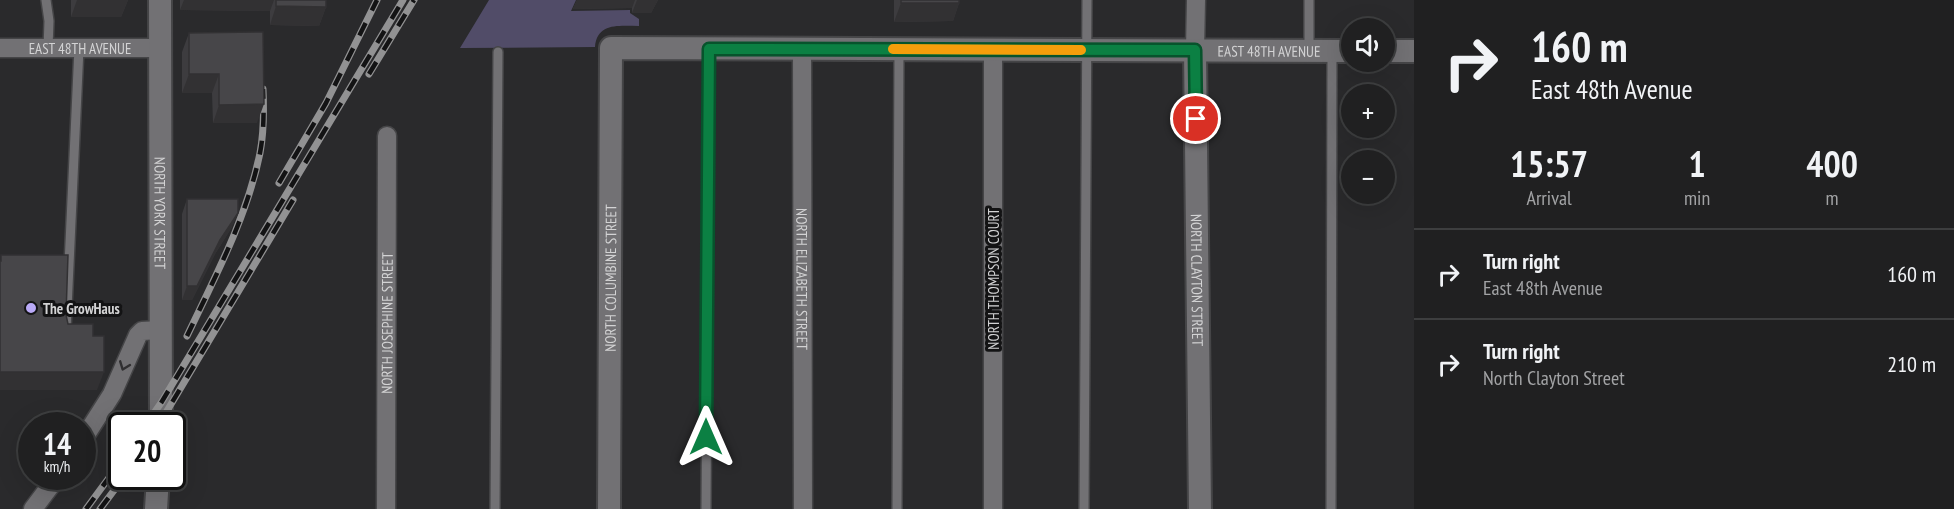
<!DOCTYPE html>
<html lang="en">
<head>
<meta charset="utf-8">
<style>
	body { margin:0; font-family:"PT Sans Narrow",sans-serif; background:#28282a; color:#f1f3f6; height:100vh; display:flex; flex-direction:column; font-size:22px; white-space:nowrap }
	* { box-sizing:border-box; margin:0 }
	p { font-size:20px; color:#a2a3a5 }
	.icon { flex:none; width:33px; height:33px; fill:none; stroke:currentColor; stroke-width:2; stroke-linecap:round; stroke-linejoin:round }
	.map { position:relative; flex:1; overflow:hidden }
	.panel { display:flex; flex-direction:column; background:#202021; width:540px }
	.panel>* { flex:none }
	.banner { background:#202021; color:#f1f3f6; overflow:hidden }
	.buttons { position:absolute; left:1341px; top:18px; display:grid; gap:12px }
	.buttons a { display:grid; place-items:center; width:54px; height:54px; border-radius:50%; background:#202021; box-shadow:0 6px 24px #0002,0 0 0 2px #3d3e3f; font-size:30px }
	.speed { position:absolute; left:18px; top:412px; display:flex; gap:12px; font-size:30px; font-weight:700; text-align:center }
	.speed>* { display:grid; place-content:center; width:78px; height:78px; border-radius:50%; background:#202021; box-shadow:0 6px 24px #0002,0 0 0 2px #3d3e3f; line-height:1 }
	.speed small { font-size:15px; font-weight:400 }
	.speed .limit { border:3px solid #111; border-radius:9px; background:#fff; color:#111 }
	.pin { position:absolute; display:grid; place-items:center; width:51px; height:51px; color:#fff; margin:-26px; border:3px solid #fff; border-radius:50%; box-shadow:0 2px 6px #0007 }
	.me { position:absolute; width:66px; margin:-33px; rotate:0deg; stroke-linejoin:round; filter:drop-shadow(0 0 4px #0008) }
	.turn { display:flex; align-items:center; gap:21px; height:126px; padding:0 18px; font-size:27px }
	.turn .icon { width:78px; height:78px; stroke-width:2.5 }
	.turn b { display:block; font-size:42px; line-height:51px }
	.eta { display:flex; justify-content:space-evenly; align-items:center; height:102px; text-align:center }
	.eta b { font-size:36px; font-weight:700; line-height:42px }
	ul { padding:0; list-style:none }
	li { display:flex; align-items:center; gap:18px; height:90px; padding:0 18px; border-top:2px solid #3d3e3f }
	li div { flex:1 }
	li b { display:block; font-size:22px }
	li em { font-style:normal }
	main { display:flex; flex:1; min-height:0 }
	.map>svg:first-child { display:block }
	.green { fill:#514c68 }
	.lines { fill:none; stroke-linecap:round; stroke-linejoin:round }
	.service-casing { stroke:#454547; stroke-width:12 }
	.minor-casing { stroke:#454547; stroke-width:21 }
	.tertiary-casing { stroke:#454547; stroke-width:26 }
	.service { stroke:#727174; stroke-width:9 }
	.minor { stroke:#727174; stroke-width:18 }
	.tertiary { stroke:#727174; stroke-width:22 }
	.rail-casing { stroke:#929293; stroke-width:7 }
	.rail { stroke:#131314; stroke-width:4.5; stroke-dasharray:14; stroke-linecap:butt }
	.wall { fill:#3d3c3f }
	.shaded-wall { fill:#323133 }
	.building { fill:#474649; stroke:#323133; stroke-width:1.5 }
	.oneway { stroke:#302f31 }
	.route-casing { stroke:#07532c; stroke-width:15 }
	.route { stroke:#0b8043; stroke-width:10 }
	.slow { stroke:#f59e0b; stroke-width:10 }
	.poi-dot { fill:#baaaf7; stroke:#131314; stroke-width:2 }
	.labels { text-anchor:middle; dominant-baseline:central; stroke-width:6; stroke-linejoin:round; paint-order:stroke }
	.street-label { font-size:15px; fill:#d3d3d4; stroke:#131314 }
	.poi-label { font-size:15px; font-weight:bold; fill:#d3d3d4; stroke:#131314; text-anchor:start }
</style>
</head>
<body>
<main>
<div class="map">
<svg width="1414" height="509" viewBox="0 0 1414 509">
	<rect width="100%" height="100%" fill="#2a2a2c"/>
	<path class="green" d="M489 0H576L571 11 630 10V13L639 19V26C620 26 597 22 595 47L460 48Z"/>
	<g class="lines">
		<g class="service-casing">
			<g id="service">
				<polyline points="46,0 49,21 48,48"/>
				<polyline points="1309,51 1309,0"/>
				<polyline points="66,330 79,48"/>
				<polyline points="495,509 498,52"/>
				<polyline points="706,509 709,49"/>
				<polyline points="897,509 899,49"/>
				<polyline points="1084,509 1087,0"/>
				<polyline points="1331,509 1332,51"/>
			</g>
		</g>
		<g class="minor-casing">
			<g id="minor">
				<path id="s1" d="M0 48H159"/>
				<path id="s2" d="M802 49 803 509"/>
				<polyline points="993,50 993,509"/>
				<polyline points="1195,50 1196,0"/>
				<polyline points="82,441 112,394 138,335 142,331 160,330"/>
				<polyline points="33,509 57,477"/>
				<path id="s3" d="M386 509 387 136"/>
			</g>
		</g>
		<g class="tertiary-casing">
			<g id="tertiary">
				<path id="s4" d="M160 0 161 426"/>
				<path id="s5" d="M1195 50 1200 509"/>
				<polyline points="1384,51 1414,51"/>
				<polyline points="156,509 158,477"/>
				<path id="s6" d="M609 509 611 48 1352 51"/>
			</g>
		</g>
		<use href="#service" class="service"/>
		<use href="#minor" class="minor"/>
		<use href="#tertiary" class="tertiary"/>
		<g class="rail-casing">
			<g id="rail">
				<polyline points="369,74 414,0"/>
				<polyline points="279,183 326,103 377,0"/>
				<path d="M187 336C215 277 247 217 260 153 264 132 264 111 263 89"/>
				<polyline points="145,426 161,403 403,0"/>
				<polyline points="158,426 293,200"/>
				<polyline points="86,509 122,460"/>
				<polyline points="100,509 124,477"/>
			</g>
		</g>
		<use href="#rail" class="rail"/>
	</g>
	<g class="wall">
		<polygon points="71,0 128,0 121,17 71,17"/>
		<polygon points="180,0 326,0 326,7 319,26 270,25 270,11 180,10"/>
		<polygon points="577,0 658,0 651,13 632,13 632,8 573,9"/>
		<polygon points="894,0 959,0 959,3 953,21 894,22"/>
		<polygon points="189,33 257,123 213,123 212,93 182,93 182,52"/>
		<polygon points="187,199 232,227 215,254 192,300 182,300 182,214"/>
	</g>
	<g class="shaded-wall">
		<polygon points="77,0 128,0 121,17 71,17"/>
		<polygon points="184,0 274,0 270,11 180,10"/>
		<polygon points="577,0 635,0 632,8 573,9"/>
		<polygon points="637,0 658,0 651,13 632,13"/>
		<polygon points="901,3 959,3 953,21 894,22"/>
		<polygon points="276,6 326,7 319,26 270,25"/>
		<polygon points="189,74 219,74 212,93 182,93"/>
		<polygon points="264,104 257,123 213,123 219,105"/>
		<polygon points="238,213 232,227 215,254 192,300 182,300 187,286 220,240"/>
		<polygon points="0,372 104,372 97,390 0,390"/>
	</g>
	<g class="building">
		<polygon points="276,0 326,0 326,7 276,6"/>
		<rect x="901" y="0" width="58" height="3"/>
		<polygon points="263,32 264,104 219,105 219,74 189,74 189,33"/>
		<polygon points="187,199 238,199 238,213 220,240 197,286 187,286"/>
		<polygon points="1,255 68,255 66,315 68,324 93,324 93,336 104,336 104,372 0,372 0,261 1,261"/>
	</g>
	<defs><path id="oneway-chevron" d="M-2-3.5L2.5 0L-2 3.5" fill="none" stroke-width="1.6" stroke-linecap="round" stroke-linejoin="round" transform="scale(1.5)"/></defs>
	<use class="oneway" href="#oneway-chevron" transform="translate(124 366) rotate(111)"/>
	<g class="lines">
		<g class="route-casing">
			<polyline id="route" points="706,437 709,49 1195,50 1196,119"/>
		</g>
		<use href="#route" class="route"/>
		<polyline class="slow" points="893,49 1081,50"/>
	</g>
	<circle class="poi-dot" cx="31" cy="308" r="6"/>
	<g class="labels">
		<g class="street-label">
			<text stroke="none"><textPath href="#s1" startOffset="80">EAST 48TH AVENUE</textPath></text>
			<text stroke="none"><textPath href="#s6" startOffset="1119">EAST 48TH AVENUE</textPath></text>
			<text stroke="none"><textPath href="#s4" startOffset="213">NORTH YORK STREET</textPath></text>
			<text stroke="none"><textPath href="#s6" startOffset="231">NORTH COLUMBINE STREET</textPath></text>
			<text stroke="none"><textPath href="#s2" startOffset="230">NORTH ELIZABETH STREET</textPath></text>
			<text transform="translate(993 279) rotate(-90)">NORTH THOMPSON COURT</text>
			<text stroke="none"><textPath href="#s5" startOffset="230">NORTH CLAYTON STREET</textPath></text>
			<text stroke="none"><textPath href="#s3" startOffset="186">NORTH JOSEPHINE STREET</textPath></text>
		</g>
		<g class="poi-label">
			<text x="43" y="308">The GrowHaus</text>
		</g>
	</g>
</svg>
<div class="buttons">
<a><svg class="icon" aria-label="sound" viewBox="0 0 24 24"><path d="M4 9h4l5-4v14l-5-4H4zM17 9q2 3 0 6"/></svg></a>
<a>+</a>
<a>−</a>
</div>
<div class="speed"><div>14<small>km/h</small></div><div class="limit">20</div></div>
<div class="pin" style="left:1196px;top:119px;background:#d93025"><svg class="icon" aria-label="arrive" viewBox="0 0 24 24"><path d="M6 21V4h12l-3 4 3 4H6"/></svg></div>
<svg class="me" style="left:706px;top:437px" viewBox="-20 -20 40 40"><path d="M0-17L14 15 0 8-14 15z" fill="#0b8043" stroke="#fff" stroke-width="4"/></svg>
</div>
<section class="panel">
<div class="banner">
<div class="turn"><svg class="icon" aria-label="right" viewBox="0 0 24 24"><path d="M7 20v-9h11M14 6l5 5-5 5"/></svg><div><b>160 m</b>East 48th Avenue</div></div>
</div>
<div class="eta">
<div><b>15:57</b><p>Arrival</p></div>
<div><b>1</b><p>min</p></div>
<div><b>400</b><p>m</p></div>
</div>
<ul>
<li><svg class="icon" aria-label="right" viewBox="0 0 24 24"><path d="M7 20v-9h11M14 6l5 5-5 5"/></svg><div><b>Turn right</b><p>East 48th Avenue</p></div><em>160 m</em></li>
<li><svg class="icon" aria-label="right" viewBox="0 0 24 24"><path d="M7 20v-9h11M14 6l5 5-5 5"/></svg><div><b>Turn right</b><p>North Clayton Street</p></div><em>210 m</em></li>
</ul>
</section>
</main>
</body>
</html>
